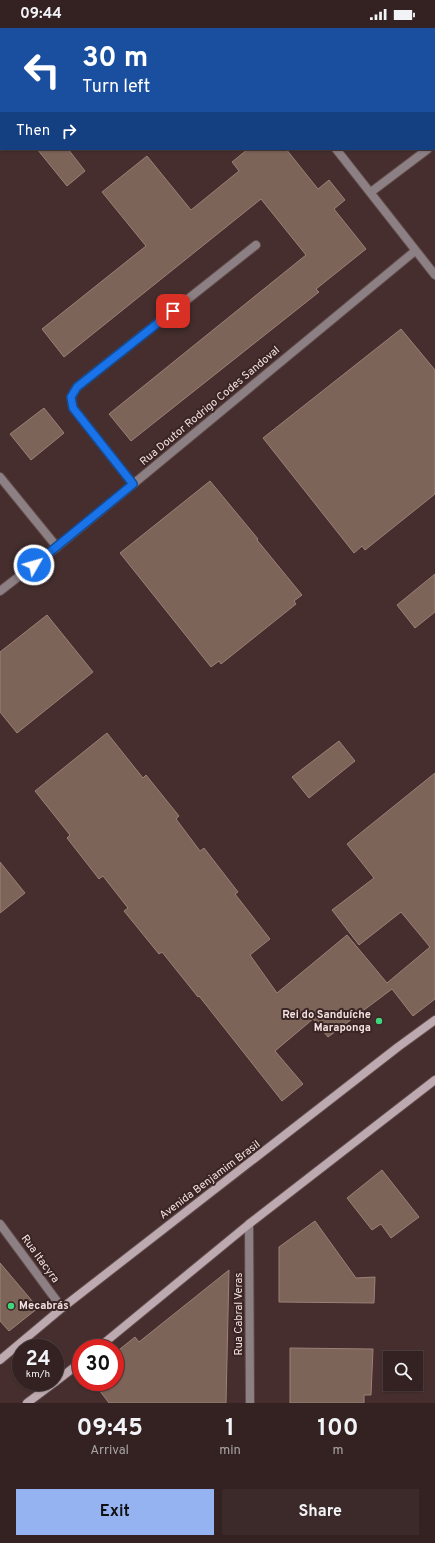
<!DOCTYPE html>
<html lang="en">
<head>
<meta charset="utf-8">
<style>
	body { margin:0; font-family:Overpass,sans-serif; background:#3c2a2a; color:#f1f3f6; height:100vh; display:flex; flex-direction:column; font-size:15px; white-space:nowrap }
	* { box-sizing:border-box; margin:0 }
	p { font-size:13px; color:#a9a4a5 }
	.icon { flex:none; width:22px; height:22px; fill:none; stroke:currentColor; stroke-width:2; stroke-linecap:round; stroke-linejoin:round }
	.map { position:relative; height:1375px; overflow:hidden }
	.side { display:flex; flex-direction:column; background:#342222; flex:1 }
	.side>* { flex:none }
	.guide { position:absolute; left:0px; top:0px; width:435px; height:122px; box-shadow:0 1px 3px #0004,0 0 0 1px #4e3f40; background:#1a4fa0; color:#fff; overflow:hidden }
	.tools { position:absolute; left:383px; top:1323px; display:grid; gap:8px }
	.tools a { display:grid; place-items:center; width:40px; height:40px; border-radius:0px; background:#342222; box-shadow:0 1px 3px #0004,0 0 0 1px #4e3f40; font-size:20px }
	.speed { position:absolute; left:12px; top:1311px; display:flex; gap:8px; font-size:20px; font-weight:700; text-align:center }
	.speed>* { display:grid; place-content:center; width:52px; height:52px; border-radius:50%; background:#342222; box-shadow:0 1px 3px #0004,0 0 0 1px #4e3f40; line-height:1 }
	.speed small { font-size:10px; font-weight:400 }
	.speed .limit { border:6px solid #d22; background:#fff; color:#111 }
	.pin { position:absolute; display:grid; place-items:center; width:34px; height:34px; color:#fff; margin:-17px; border-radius:8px; box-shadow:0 2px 6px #0006 }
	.me { position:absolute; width:44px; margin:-22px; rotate:52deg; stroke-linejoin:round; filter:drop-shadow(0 0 3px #0008) }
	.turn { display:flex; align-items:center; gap:14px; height:84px; padding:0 16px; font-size:18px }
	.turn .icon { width:52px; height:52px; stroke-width:2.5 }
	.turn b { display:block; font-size:28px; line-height:34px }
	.then { display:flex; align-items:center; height:38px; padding:0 16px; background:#0003; gap:8px; font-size:15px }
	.eta { display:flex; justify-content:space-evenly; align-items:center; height:68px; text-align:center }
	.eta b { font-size:24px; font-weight:700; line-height:28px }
	.cta { display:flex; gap:8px; margin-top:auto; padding:8px 16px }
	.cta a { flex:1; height:46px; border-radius:0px; background:#95b2f1; color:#111; font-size:16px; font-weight:700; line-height:46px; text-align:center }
	.cta a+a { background:#3c2a2a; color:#f1f3f6 }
	.status { display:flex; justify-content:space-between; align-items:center; height:28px; padding:0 20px; background:#342222; direction:ltr }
	.status svg { height:11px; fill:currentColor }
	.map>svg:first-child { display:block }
	.building { fill:#7c6459; stroke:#9b8176 }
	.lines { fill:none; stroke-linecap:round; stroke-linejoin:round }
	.service-casing { stroke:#624b4b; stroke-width:10 }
	.minor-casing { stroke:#624b4b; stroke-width:10 }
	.secondary-casing { stroke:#624b4b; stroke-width:10 }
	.service { stroke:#8c8084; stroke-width:8 }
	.minor { stroke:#8c8084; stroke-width:8 }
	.secondary { stroke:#bda9b0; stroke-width:8 }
	.route-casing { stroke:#114b97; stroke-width:10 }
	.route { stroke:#1a73e8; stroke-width:7 }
	.poi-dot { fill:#3ed77d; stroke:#3b2424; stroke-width:1.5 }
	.labels { text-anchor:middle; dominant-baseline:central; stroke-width:4; stroke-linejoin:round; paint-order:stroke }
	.street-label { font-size:11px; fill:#f2e2e1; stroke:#3b2424 }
	.poi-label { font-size:11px; font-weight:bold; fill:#f2e2e1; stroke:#3b2424; text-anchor:end }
</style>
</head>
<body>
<div class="status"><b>09:44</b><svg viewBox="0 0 49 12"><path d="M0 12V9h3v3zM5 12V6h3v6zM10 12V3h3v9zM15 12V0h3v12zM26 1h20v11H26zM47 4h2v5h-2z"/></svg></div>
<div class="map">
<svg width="435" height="1375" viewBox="0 0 435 1375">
	<rect width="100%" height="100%" fill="#462e2e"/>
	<g class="building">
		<polygon points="37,121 68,121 85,143 67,158"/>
		<polygon points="248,121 286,121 318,161 329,152 345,172 334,181 366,221 316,261 319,264 131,413 109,386 306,227 261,171 64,329 42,301 146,218 102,164 147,128 191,182 239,143 232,134"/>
		<polygon points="401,301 435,342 435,466 365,522 362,518 354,525 263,410"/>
		<polygon points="44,380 64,405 31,432 10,406"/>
		<polygon points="210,453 258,511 257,512 302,567 294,573 296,576 221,636 219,633 211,639 120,525"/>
		<polygon points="435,546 435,584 415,600 397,577"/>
		<polygon points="47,587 93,644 17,705 0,684 0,624"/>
		<polygon points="107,705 143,750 146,747 179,788 176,791 200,823 204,820 238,864 235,866 270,911 250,927 277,965 347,907 387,955 430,919 401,884 359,917 332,882 374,850 347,816 435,745 435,971 413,988 392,961 328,1009 313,991 275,1023 303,1056 282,1073 199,968 198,969 162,924 159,926 124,883 128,880 103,848 99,851 67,810 70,807 35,763"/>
		<polygon points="339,713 355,733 309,770 292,749"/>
		<polygon points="0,834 25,865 0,885"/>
		<polygon points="382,1142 419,1189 391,1210 381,1196 372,1202 347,1170"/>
		<polygon points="315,1193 356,1250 375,1249 374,1275 279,1274 279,1219"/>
		<polygon points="0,1235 38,1280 9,1303 0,1293"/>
		<polygon points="229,1242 226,1375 109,1375 93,1354 115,1354 115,1325 135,1309 139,1314"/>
		<polygon points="290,1320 373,1321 371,1367 364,1367 364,1375 290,1375"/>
	</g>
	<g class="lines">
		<g class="service-casing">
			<polyline id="service" points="133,456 73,380 71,369 77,359 256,217"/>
		</g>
		<g class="minor-casing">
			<g id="minor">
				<polyline points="238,0 238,1"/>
				<polyline points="59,1 60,0"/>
				<polyline points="0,50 1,49"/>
				<polyline points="434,116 435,115"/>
				<polyline points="336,121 435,247"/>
				<polyline points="371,164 428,121"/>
				<polyline points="0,449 57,519"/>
				<polyline points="0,563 57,519 415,223"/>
				<polyline points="0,1196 62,1280"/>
				<polyline points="249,1196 250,1375"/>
			</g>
		</g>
		<g class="secondary-casing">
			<g id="secondary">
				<polyline points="98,1320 249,1196 435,1052"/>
				<polyline points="0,1332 62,1280 398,1019 435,992"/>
				<polyline points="55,1354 81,1334"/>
				<polyline points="27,1375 55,1354"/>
			</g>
		</g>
		<use href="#service" class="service"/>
		<use href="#minor" class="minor"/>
		<use href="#secondary" class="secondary"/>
	</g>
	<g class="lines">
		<g class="route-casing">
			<polyline id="route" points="34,537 133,456 73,380 71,369 77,359 173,283"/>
		</g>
		<use href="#route" class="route"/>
	</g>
	<g class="poi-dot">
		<circle cx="379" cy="993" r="4"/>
		<circle cx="11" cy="1278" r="4"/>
	</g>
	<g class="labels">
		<g class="street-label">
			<text transform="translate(210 378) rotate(-40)">Rua Doutor Rodrigo Codes Sandoval</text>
			<text transform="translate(210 1152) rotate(-37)">Avenida Benjamim Brasil</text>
			<text transform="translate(40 1231) rotate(54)">Rua Itacyra</text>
			<text transform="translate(239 1286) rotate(-90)">Rua Cabral Veras</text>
		</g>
		<g class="poi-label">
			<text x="371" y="987">Rei do Sanduíche<tspan x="371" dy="13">Maraponga</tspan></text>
			<text x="19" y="1278" text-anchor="start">Mecabrás</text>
		</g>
	</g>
</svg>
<div class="tools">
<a><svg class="icon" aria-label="search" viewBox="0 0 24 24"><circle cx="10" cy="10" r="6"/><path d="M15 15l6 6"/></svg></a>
</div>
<div class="speed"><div>24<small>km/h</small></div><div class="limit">30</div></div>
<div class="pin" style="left:173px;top:283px;background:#d93025"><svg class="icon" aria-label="arrive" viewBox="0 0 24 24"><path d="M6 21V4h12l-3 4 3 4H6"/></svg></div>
<svg class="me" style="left:34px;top:537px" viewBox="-20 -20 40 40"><circle r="17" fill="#1a73e8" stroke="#fff" stroke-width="3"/><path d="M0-11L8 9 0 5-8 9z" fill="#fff"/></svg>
<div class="guide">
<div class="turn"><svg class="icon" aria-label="left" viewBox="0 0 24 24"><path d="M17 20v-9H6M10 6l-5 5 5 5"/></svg><div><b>30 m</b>Turn left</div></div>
<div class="then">Then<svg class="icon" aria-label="right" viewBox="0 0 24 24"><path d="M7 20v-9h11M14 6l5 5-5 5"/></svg></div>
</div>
</div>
<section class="side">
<div class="eta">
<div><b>09:45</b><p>Arrival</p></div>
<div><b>1</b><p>min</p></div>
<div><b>100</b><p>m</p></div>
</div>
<div class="cta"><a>Exit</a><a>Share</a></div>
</section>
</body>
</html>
